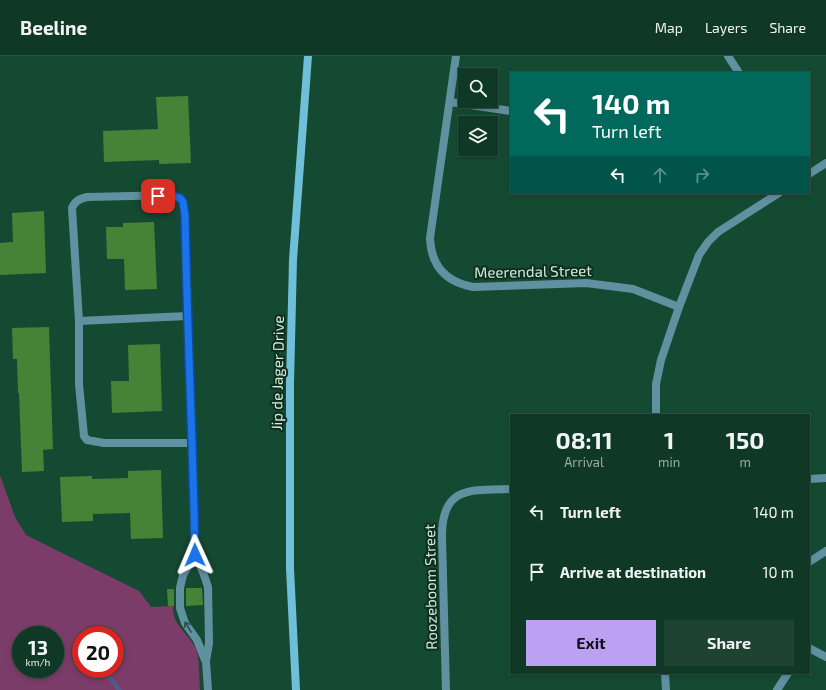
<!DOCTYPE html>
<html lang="en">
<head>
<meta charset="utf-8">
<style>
	body { margin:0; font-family:"Exo 2",sans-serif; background:#1e4332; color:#f1f3f6; height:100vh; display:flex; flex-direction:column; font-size:15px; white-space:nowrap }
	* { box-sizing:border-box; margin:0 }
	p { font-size:13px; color:#9caca7 }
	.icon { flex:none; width:22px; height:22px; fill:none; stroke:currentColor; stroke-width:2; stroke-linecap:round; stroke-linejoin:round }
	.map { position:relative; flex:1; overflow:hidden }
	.drawer { position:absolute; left:510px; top:358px; width:300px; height:260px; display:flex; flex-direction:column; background:#103826; border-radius:0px; box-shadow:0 2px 6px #0003,0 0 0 1px #305243 }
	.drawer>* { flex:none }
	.top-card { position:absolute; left:510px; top:16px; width:300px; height:122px; border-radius:0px; box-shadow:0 2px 6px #0003,0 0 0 1px #305243; background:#00695c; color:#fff; overflow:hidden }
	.buttons { position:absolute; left:458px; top:12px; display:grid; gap:8px }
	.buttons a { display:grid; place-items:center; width:40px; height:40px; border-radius:0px; background:#103826; box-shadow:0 2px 6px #0003,0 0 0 1px #305243; font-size:20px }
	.speed { position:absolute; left:12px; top:570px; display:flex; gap:8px; font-size:20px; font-weight:700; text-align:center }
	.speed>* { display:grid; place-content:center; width:52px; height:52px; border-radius:50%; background:#103826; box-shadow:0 2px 6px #0003,0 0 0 1px #305243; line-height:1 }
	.speed small { font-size:10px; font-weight:400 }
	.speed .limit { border:6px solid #d22; background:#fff; color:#111 }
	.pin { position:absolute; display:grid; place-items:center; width:34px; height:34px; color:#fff; margin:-17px; border-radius:8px; box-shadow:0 2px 6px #0006 }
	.me { position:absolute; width:44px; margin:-22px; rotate:359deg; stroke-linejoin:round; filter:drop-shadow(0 0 3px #0008) }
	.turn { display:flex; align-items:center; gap:14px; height:84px; padding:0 16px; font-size:18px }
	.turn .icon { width:52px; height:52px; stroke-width:2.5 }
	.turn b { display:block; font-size:28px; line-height:34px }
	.lanes { display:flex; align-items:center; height:38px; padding:0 16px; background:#0003; justify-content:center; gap:20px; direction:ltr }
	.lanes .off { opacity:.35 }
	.eta { display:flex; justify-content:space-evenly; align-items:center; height:68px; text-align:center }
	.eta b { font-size:24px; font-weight:700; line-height:28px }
	.button { display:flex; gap:8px; margin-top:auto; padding:8px 16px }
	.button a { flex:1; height:46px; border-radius:0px; background:#bca0f2; color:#111; font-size:16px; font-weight:700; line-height:46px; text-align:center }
	.button a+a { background:#1e4332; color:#f1f3f6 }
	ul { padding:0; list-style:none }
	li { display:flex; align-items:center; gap:12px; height:60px; padding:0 16px }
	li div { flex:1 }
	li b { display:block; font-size:15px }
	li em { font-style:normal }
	header { display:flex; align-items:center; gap:24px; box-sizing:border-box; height:56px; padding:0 20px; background:#103826; border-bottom:1px solid #305243 }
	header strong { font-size:19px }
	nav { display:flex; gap:22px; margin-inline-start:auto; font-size:14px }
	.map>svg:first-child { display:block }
	.green { fill:#7c3c69; fill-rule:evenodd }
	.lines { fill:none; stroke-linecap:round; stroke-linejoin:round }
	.stream { stroke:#555888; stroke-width:5 }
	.building { fill:#458336 }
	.service { stroke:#6091a1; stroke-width:8 }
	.minor { stroke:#6091a1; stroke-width:8 }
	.secondary { stroke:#6fbfd8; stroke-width:8 }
	.oneway { stroke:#2c4f4c }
	.route-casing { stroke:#114b97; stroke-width:10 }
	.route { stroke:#1a73e8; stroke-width:7 }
	.labels { text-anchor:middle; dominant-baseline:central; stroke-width:4; stroke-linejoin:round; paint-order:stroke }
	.street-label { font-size:15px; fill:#cff0dd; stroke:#102c1e }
</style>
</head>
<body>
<header>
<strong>Beeline</strong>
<nav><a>Map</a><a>Layers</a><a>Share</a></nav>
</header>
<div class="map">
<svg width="826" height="634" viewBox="0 0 826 634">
	<rect width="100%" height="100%" fill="#154a32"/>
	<path class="green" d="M0 419 15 461 26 479 139 535 151 551 173 550C172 570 189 577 196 593 200 603 199 623 200 634H0ZM21 579H55V613H21ZM81 579H115V613H81Z"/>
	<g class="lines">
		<polyline class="stream" points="104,613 119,634"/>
	</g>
	<g class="building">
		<polygon points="188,40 191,107 159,108 159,104 104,106 103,75 158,73 156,41"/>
		<polygon points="44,155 46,217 0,219 0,187 13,186 12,157"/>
		<polygon points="154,166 157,233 125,234 124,203 107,203 106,171 123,171 123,167"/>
		<polygon points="49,271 53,393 43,394 44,415 22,416 19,337 18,337 17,303 13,303 12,272"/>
		<polygon points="160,288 162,355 112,357 111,325 129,325 128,289"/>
		<polygon points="161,414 163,482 131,483 130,457 93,458 93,465 62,466 60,421 92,420 92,423 128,422 128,415"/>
		<polygon points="186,532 202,532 203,549 186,550"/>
		<polygon points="167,533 174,533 174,550 168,550"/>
	</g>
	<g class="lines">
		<g class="service">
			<polyline points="79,265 187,260"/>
			<path d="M193 387H104L87 384 84 380 79 328V265L72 152C75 145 79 143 87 141L173 139 180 142 183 146 185 159C187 272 193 386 195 499L203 516 208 531 209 587 206 605 208 634"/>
			<polyline points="195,499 183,519 180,532 180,552 185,567 197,584 205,604"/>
		</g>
		<g class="minor">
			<path d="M456 0 430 182C431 210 446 226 473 231L586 227 633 233 679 251"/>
			<polyline points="728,0 739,17"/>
			<polyline points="450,46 511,55"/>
			<polyline points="809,118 826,107"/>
			<polyline points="656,359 656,328 661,304 679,251 699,199 708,186 718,176 779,137"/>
			<polyline points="809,423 826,422"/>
			<polyline points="809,506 826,495"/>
			<polyline points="809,592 826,601"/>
			<polyline points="665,617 666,634"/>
			<path d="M446 634 442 482C441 430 470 434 511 433"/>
			<polyline points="777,634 788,617"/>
		</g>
		<polyline class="secondary" points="296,634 290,512 290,327 293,204 308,0"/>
	</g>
	<defs><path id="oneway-shaft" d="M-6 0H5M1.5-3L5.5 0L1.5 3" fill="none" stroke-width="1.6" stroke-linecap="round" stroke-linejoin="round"/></defs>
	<use class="oneway" href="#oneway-shaft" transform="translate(188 571) rotate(-122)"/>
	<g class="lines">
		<g class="route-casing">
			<path id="route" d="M158 140H173L180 142 183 146 185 159C187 272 193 386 195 499"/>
		</g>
		<use href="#route" class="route"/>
	</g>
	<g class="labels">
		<g class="street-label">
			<text transform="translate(533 215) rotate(-1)">Meerendal Street</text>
			<text transform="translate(277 317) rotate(-89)">Jip de Jager Drive</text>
			<text transform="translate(430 531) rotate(-91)">Roozeboom Street</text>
		</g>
	</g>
</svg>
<div class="buttons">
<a><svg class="icon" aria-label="search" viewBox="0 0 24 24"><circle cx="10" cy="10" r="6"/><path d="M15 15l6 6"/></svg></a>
<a><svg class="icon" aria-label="layers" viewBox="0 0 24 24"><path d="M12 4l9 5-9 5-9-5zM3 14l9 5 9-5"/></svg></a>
</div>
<div class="speed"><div>13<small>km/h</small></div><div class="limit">20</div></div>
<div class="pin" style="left:158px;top:140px;background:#d93025"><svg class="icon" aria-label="arrive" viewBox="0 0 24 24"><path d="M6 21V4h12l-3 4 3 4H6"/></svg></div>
<svg class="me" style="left:195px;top:499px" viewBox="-20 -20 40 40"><path d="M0-17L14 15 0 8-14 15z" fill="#1a73e8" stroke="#fff" stroke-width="4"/></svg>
<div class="top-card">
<div class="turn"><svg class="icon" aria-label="left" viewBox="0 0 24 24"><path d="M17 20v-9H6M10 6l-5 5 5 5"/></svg><div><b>140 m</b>Turn left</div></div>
<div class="lanes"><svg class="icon" aria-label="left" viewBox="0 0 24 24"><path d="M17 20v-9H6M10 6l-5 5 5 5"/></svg><svg class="icon off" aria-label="ahead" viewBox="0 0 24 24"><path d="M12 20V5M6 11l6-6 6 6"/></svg><svg class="icon off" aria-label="right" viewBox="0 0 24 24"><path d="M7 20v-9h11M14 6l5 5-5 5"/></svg></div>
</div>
<section class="drawer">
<div class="eta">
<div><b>08:11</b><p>Arrival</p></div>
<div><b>1</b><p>min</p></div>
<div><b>150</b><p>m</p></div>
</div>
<ul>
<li><svg class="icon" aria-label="left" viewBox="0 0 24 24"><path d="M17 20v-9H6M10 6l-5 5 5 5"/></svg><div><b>Turn left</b></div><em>140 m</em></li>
<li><svg class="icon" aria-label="arrive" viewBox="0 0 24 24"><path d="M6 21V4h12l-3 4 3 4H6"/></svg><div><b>Arrive at destination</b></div><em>10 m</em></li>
</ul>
<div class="button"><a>Exit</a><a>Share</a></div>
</section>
</div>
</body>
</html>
